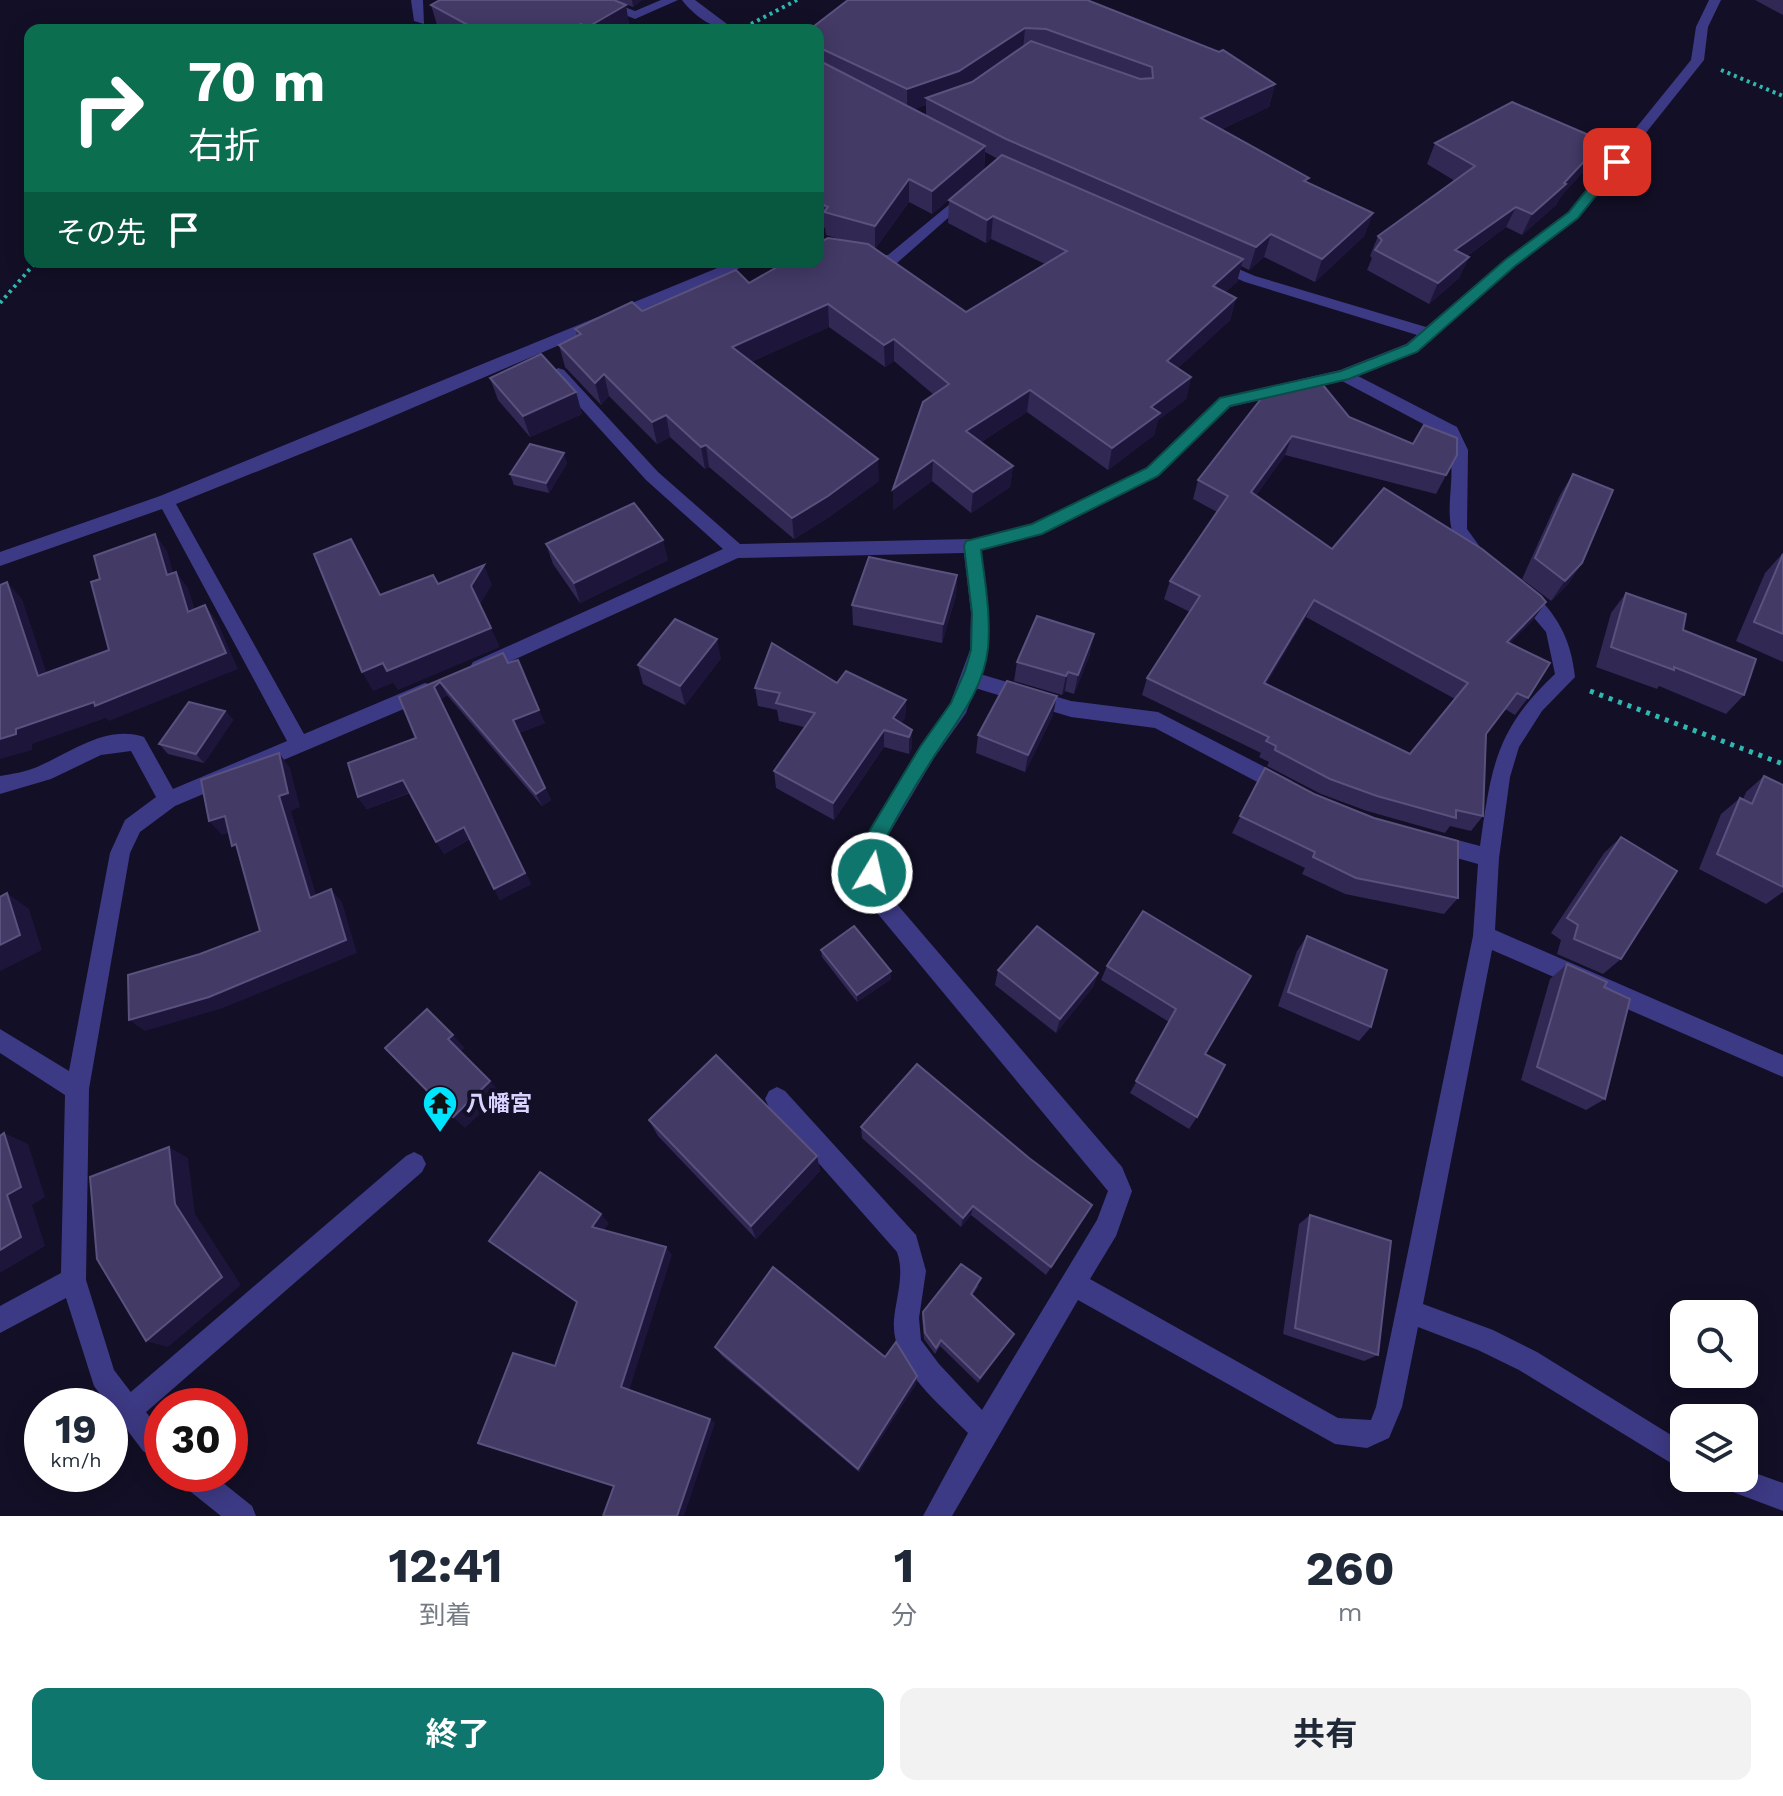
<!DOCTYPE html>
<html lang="ja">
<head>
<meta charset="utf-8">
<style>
	body { margin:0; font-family:"Work Sans","Noto Sans JP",sans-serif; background:#f2f2f3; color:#1f2937; height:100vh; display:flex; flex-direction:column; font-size:30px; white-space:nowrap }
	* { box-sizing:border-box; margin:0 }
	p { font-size:26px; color:#747a83 }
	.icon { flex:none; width:44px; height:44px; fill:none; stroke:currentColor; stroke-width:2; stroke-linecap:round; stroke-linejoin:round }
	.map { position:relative; height:1516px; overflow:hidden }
	.drawer { display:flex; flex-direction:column; background:#fff; flex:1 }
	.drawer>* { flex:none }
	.hud { position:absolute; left:24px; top:24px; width:800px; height:244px; border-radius:16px; box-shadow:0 4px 20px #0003; background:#0b6e4f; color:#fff; overflow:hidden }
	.fabs { position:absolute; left:1670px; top:1300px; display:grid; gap:16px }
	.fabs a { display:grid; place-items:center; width:88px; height:88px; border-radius:16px; background:#fff; box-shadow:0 4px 20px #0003; font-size:40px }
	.speed { position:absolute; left:24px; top:1388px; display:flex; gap:16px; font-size:40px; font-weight:700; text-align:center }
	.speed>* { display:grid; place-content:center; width:104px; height:104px; border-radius:50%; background:#fff; box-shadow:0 4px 20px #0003; line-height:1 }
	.speed small { font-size:20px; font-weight:400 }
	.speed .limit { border:12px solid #d22; background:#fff; color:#111 }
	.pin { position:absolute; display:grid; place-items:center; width:68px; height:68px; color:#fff; margin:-34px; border-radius:16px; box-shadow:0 4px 12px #0006 }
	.me { position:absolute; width:88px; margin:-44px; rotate:9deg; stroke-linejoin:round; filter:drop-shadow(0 0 6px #0008) }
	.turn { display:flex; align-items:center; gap:28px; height:168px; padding:0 32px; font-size:36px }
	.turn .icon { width:104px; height:104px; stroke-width:2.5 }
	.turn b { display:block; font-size:56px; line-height:68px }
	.then { display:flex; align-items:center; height:76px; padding:0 32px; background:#0003; gap:16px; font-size:30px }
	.eta { display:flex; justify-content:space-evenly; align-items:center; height:136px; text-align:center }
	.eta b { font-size:48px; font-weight:700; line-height:56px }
	.primary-button { display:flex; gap:16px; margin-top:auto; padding:16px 32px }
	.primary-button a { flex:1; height:92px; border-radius:16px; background:#0f766e; color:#fff; font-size:32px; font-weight:700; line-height:92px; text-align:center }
	.primary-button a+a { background:#f2f2f3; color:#1f2937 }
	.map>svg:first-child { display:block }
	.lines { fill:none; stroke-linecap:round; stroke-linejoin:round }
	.path-far1 { stroke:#2fb8b0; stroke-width:4; stroke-dasharray:3 4; stroke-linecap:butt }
	.path { stroke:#2fb8b0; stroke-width:5; stroke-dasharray:4 6; stroke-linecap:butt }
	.lane { fill:#3d3a85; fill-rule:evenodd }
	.street { fill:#3d3a85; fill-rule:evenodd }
	.wall { fill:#312854; fill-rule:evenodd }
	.shaded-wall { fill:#1d163a }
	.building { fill:#433a66; stroke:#5a527e; stroke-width:2; fill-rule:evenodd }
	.route { fill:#0f766e; stroke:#0a4d48; stroke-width:2 }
	.labels { text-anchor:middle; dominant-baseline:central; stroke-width:8; stroke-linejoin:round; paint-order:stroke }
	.poi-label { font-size:22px; font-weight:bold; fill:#d9d4ff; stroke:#130f26; text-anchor:start }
</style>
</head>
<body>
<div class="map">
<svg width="1783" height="1516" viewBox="0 0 1783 1516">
	<rect width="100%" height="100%" fill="#130f26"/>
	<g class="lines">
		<g class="path-far1">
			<polyline points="751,24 797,0"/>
			<polyline points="1721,70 1783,96"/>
			<polyline points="0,303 36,262"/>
		</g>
		<polyline class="path" points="1590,691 1783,764"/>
		<polygon class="lane" points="414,1152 422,1156 426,1164 422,1172 137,1420 128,1424 119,1420 115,1411 119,1402 406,1156"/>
		<g class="street">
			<polygon points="411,0 423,0 424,24 414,21"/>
			<polygon points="588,0 606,0 635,11 661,0 678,0 635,19"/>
			<path d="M682 0H695L735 30C714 30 695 17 682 0Z"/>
			<path d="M1709 0H1721L1708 27 1704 60 1578 218 1515 266 1418 352 1358 376 1457 427 1468 450 1467 529 1488 558 1485 563H1473C1428 523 1466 480 1444 435L1342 381 1230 407 1158 476 1043 534 981 550C987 593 994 633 980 674L1071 701 1158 712 1292 781 1295 787 1292 793 1285 796 1278 793 1155 728 1071 717 975 688 966 713 934 758 886 839 880 855 890 896 1122 1167 1132 1191 1116 1236 1090 1279 1338 1418 1371 1420 1376 1407 1473 936 1478 864 1428 850 1425 843 1428 836 1435 834 1480 846C1491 769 1495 730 1555 674L1546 632 1513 593 1516 588H1528C1557 613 1571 639 1575 677L1542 711 1519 747 1510 777 1499 858 1495 930 1783 1055V1077L1492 950 1423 1304 1493 1330 1537 1352 1684 1443V1471L1519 1370 1478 1350 1418 1327 1402 1407 1389 1438 1367 1448 1335 1444 1078 1300 952 1516H923L968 1433C940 1404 890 1366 894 1320 896 1297 905 1275 897 1252L769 1107 765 1099 769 1091 777 1087 785 1091 916 1235 926 1271 919 1318 921 1340 939 1364 982 1410 1097 1220 1108 1191 873 908 861 873 860 855 870 830 920 746 950 704 970 650 971 613 964 553 738 558 487 672H473L470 667 473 662 723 549 646 480 550 374 558 368 564 370 658 472 740 544 972 539 1032 524 1146 468 1219 398 1340 370 1406 344 1417 335 1245 282 1210 267V261H1220L1255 276 1426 327 1505 260 1568 212 1691 60 1696 27Z"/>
			<polygon points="968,189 975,193 973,196 897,263 863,264 818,255 818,245 863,254 888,255"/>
			<path d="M732 262H754L370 426 176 504 304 734 425 683 432 685 435 691 432 697 175 806 140 832 130 853 89 1089 86 1280 114 1370 162 1433V1463L143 1451 94 1386 66 1298 0 1333V1306L61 1273 65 1095 0 1053V1029L69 1071 110 853 125 820 156 797 131 751 101 755 51 779 0 794V776C12 774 25 772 37 767 70 753 106 724 144 737L173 789 287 741 162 509 0 566V552L160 496Z"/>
			<polygon points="1744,1469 1783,1483 1783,1511 1722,1488 1718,1478 1744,1478"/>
			<polygon points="177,1474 212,1474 252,1506 256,1516 221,1516 181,1484"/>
		</g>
	</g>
	<g class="wall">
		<polygon points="440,0 642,0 633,7 617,1 626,5 629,26 622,30 446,30 437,25 431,5"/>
		<path d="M1087 0 1275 84 1269 107 1222 129 1307 183 1373 213 1364 236 1315 282 1264 257 1249 270 1241 266 1237 282 1225 292 1236 298 1230 320 1178 368 1191 377 1186 399 1158 420 1154 435 1108 470 1027 412 981 442 1013 466 1010 487 971 513 932 481 893 510 934 395 894 361 885 367 829 327 751 362 879 481 829 517 794 539 709 467 705 469 670 437 657 444 609 396 601 405 565 367 559 345 577 336 575 329 749 283 846 241 826 235 825 228 818 225V30ZM926 105V116L914 109ZM985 152 998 159 949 200 948 223 986 243 991 239 1045 264 966 312 875 249 909 202 932 214 984 170Z"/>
		<polygon points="1755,0 1783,0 1783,15"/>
		<polygon points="1435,143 1592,162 1561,196 1556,205 1522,235 1506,227 1467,256 1469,257 1459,278 1429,304 1367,270 1372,258 1370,256 1378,236 1455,181 1427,164"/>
		<polygon points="490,378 576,392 582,414 530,437 498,400"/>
		<path d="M1264 395 1349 417 1413 444 1457 455 1436 494 1285 455 1256 495 1332 549 1546 602 1533 620 1510 643 1528 698 1515 715 1505 709 1486 734 1483 816 1471 831 1450 826 1445 833 1367 811 1321 794 1267 766 1269 762 1259 757 1261 753 1142 695 1147 678 1190 612 1164 599 1170 581 1217 512 1193 499 1198 480ZM1306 617 1455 699 1410 754 1266 684Z"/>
		<polygon points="567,463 549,493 514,485 510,474"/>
		<polygon points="1573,474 1582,563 1568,584 1551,601 1522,579 1560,495"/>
		<polygon points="546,544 668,560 580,603 553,564"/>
		<polygon points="1783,553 1783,662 1736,641 1765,573"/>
		<polygon points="957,575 956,595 942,643 853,625 852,605"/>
		<polygon points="1626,593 1683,630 1744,695 1726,714 1659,686 1657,689 1596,667 1611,613"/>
		<polygon points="1090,654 1074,694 1065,691 1062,695 1014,681 1017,662"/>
		<polygon points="721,658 685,705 643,684 638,665"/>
		<polygon points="508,663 545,723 519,733 551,800 542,806 447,695 440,700 531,884 500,900 470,839 444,854 410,793 367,809 358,797 416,738 399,697"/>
		<polygon points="837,683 906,700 905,718 901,723 912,730 912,747 909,754 884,747 834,820 776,788 774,771 804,727 779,721 777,710 758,706 755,688"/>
		<polygon points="225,711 233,720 204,763 168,754 159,744"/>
		<polygon points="1053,715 1025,772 976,753 978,735"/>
		<polygon points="1265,768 1458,898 1444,914 1345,894 1302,874 1305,868 1232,833"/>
		<polygon points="1764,776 1783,785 1783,892 1766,904 1699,869 1721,814 1740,798 1743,799 1746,792"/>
		<polygon points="1621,837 1621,959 1603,974 1557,954 1561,940 1551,933 1604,853"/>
		<polygon points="1143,911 1205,1054 1197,1117 1189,1129 1130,1093 1169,1022 1101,980 1107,966"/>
		<polygon points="1307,936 1371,1027 1359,1041 1278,1006 1297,951"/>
		<polygon points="821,950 891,979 857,1002 822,957"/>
		<polygon points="1567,964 1604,987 1605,1099 1586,1110 1521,1080 1550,979"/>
		<polygon points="998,970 1098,973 1093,987 1056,1033 995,985"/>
		<polygon points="649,1120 817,1156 820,1171 756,1239 658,1136"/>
		<polygon points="861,1127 1029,1158 1092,1205 1046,1275 971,1215 961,1227 862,1138"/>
		<polygon points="1310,1215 1378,1355 1364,1361 1283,1334 1299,1224"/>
		<polygon points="979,1285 972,1296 1014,1334 978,1383 940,1346 935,1354 924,1339 922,1318 923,1312"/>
		<polygon points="715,1347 917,1376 916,1384 859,1472 722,1356"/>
	</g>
	<g class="shaded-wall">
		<polygon points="612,0 617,0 619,9 626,5 629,26 622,30 589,30 588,27"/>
		<polygon points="632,0 642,0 633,7"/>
		<polygon points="581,24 582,30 567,30"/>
		<polygon points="1025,28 1023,50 958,94 926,98 926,105 907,112 907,89"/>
		<polygon points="1275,84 1269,107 1196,141 1201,118"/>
		<polygon points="1603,141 1592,162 1561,196 1556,205 1522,235 1532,214 1564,183"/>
		<polygon points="985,146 984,170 932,214 932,191"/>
		<polygon points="909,179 909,202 875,249 875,226"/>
		<polygon points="1516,207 1506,227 1446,271 1455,250"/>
		<polygon points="1373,213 1364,236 1315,282 1322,259"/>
		<polygon points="993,216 991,239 986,243 987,220"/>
		<polygon points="1271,234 1264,257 1249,270 1256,247"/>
		<polygon points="1469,257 1459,278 1429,304 1438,283"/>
		<polygon points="1243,259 1237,282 1207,308 1213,286"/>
		<polygon points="1236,298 1230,320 1161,384 1167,361"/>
		<polygon points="828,304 829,327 735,369 732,347"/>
		<polygon points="894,339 894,361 885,367 884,345"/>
		<polygon points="604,374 609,396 601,405 595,383"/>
		<polygon points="1191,377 1186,399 1158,420 1154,435 1108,470 1112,448 1151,407"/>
		<polygon points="1030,390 1027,412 965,452 966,431"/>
		<polygon points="576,392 582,414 530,437 523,416"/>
		<polygon points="666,415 670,437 657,444 652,422"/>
		<polygon points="1292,436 1285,455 1244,511 1251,492"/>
		<polygon points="706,445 709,467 705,469 701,447"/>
		<polygon points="564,453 567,463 549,493 546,483"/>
		<polygon points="878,459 879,481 829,517 794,539 792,518"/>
		<polygon points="933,460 932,481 893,510 893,489"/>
		<polygon points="1013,466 1010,487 971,513 973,492"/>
		<polygon points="155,534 167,551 179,592 167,575"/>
		<polygon points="663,540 668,560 580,603 574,583"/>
		<polygon points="1582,563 1568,584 1551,601 1565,581"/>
		<polygon points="484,565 492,585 479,606 471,586"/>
		<polygon points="176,572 188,588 201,629 188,612"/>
		<polygon points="957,575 956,595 942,643 943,624"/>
		<polygon points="7,582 22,599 53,692 38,676"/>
		<polygon points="1314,600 1306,617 1257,700 1264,683"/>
		<polygon points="1546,602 1533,620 1495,659 1507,642"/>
		<polygon points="205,605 217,621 238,669 109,721 106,718 32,744 32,750 0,759 0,739"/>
		<polygon points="491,628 500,647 398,690 393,683 373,691 362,672 383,663"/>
		<polygon points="1094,634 1090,654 1074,694 1078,675"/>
		<polygon points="717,639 721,658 685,705 680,686"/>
		<polygon points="1068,672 1065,691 1062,695 1066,676"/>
		<polygon points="440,682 447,695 440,700 531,884 500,900 494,889 434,687"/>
		<polygon points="1057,696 1053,715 1025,772 1028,755"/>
		<polygon points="906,700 905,718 895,733 893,718"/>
		<polygon points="539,710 545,723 519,733 513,720"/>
		<polygon points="225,711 233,720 204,763 196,754"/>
		<polygon points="884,730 884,747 834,820 833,803"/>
		<polygon points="912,730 912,747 909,754 909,737"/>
		<polygon points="279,753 290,768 300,807 291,811 321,911 310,898 279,796"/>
		<polygon points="403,780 411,792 367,809 358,797"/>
		<polygon points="545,788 551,800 542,806 536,794"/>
		<polygon points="225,816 237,830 222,835 209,821"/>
		<polygon points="464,827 471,838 444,854 436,842"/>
		<polygon points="331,889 342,902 357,953 223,1008 145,1031 129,1020"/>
		<polygon points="7,893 29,909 42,950 0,971 0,945"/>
		<polygon points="891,971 891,979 857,1002 857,995"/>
		<polygon points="1098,973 1093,987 1056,1033 1060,1019"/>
		<polygon points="453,1035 465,1048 459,1052 448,1039"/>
		<polygon points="490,1081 501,1094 465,1128 453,1117"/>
		<polygon points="4,1133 28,1144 45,1197 32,1205 45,1246 0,1273 0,1250 7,1195"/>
		<polygon points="169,1147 188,1158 195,1214 241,1285 168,1347 146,1341 175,1204"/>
		<polygon points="817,1156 820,1171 756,1239 751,1226"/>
		<polygon points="973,1206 971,1215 961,1227 963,1218"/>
		<polygon points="601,1214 609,1223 600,1236 592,1227"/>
		<polygon points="666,1247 672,1255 629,1391 621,1387"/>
		<polygon points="917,1376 916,1384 859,1472 858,1469"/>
		<polygon points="710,1419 715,1423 684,1516 677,1516"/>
	</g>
	<g class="building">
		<polygon points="440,0 614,0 626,5 588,27 581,24 567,30 477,30 431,5"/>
		<polygon points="848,0 1087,0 1219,52 1223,50 1275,84 1201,118 1309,178 1304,181 1373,213 1322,259 1271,234 1256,247 1006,139 926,98 972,82 1031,41 1140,79 1153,78 1152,67 1046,29 1025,28 959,71 907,89 818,47 818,30 809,30"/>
		<polygon points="818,60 985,146 932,191 909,179 875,226 824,212 828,207 818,202"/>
		<polygon points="1512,102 1603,141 1564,183 1566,184 1532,214 1516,207 1455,250 1469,257 1438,283 1375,250 1382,240 1378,236 1475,166 1435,143"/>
		<polygon points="1002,155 1243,259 1213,286 1236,298 1167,361 1191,377 1151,407 1160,413 1112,448 1030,390 966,431 1013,466 973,492 933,460 893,489 923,402 949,384 894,339 884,345 828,304 732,347 878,459 828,496 792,518 706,445 701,447 666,415 652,422 604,374 595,383 559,345 581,334 575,329 632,302 642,311 736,270 749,283 786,262 818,262 818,243 828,238 868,244 966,312 1067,251 993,216 987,220 949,200"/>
		<polygon points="541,354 576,392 523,416 490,378"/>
		<path d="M1318 379 1349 417 1413 444 1424 425 1457 438V455L1446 475 1292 436 1251 492 1332 549 1384 488 1482 549 1541 596 1546 602 1507 642 1550 663 1528 698 1517 693 1486 734 1483 816 1456 810V818L1377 796 1330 779 1275 750 1276 746 1266 741 1269 737 1147 678 1200 596 1170 581 1228 496 1198 480 1264 395ZM1314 600 1468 683 1410 754 1264 683Z"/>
		<polygon points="530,444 564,453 546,483 510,474"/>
		<polygon points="1573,474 1613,490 1582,563 1565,581 1535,558"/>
		<polygon points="634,503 663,540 574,583 546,544"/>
		<polygon points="155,534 167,575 176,572 188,612 205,605 226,653 95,706 94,702 16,729 16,734 0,739 0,585 7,582 38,676 109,650 91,582 100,579 94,556"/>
		<polygon points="351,539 380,595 433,575 438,584 484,565 471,586 491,628 387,671 383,663 362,672 314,554"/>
		<polygon points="1783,554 1783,634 1754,622"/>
		<polygon points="869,557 957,575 943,624 852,605"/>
		<polygon points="1626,593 1686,614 1683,630 1756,659 1744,695 1674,667 1674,670 1611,647"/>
		<polygon points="1037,616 1094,634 1078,675 1068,672 1066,676 1017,662"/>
		<polygon points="675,619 717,639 680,686 638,665"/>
		<polygon points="772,643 837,683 846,671 906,700 893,718 912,730 909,737 884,730 833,803 774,771 815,713 776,703 780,693 755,688"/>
		<polygon points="503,653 508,663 518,660 539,710 513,720 545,788 536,794 440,682 434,687 525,873 494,889 464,827 436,842 403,780 358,797 348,763 416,738 399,697"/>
		<polygon points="1007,681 1057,696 1028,755 978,735"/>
		<polygon points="189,702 225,711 196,754 159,744"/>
		<polygon points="279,753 288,793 279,796 310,898 331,889 346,940 209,997 129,1020 128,975 200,954 260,931 236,844 232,846 225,816 209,821 201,780"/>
		<polygon points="1265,768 1314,794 1374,818 1458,841 1458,898 1356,878 1313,857 1315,852 1240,816"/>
		<polygon points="1764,776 1783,785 1783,887 1717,854 1740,798 1752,804"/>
		<polygon points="1621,837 1677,871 1621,959 1574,939 1578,925 1567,918"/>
		<polygon points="7,893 20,935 0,945 0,897"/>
		<polygon points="1143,911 1251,976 1205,1054 1225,1065 1197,1117 1136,1081 1176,1009 1107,966"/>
		<polygon points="854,926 891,971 857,995 821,950"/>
		<polygon points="1037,926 1098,973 1060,1019 998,970"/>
		<polygon points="1307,936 1387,970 1371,1027 1288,992"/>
		<polygon points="1567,964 1607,982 1604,987 1630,999 1605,1099 1537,1067"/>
		<polygon points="427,1009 453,1035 448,1039 490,1081 453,1117 385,1048"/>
		<polygon points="716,1055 817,1156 751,1226 649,1120"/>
		<polygon points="917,1064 1029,1158 1092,1205 1051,1267 973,1206 963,1218 861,1127"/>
		<polygon points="4,1133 21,1187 7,1195 21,1237 0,1250 0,1136"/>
		<polygon points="169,1147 175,1204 222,1277 146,1341 97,1259 90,1177"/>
		<polygon points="540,1172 601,1214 592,1227 666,1247 621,1387 710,1419 677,1516 603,1516 614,1486 478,1443 513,1353 555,1366 577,1302 489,1241"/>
		<polygon points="1310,1215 1391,1241 1378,1355 1295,1328"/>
		<polygon points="961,1264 981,1278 971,1294 1014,1334 980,1378 941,1340 936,1348 925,1333 923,1312"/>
		<polygon points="773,1267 885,1357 896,1342 917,1376 858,1469 715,1347"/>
	</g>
	<path class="route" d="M1612 159 1623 162 1578 218 1515 266 1417 352 1349 379 1230 406 1158 476 1042 534 981 550C985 582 991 615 988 648 984 690 955 724 933 758 917 783 900 811 886 838 878 853 884 866 878 879L872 882 865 879 860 855 870 830 920 747 951 703 965 671 971 650 972 613 964 546 966 541 1032 524 1147 468 1220 398 1341 371 1407 345 1505 260 1569 212Z"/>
	<defs>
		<g id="temple-pin" transform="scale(1.8)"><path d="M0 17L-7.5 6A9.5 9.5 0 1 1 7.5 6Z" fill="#00e5ff" stroke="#130f26"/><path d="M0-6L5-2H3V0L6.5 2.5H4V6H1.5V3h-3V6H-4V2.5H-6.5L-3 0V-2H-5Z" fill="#111"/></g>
	</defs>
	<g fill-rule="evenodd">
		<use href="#temple-pin" x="440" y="1103"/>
	</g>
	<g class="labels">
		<g class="poi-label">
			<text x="466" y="1103">八幡宮</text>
		</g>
	</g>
</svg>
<div class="fabs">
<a><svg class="icon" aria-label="search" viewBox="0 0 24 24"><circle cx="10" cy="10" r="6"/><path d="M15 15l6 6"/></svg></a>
<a><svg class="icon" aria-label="layers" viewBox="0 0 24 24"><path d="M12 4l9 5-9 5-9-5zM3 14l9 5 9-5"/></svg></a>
</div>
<div class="speed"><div>19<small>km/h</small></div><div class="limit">30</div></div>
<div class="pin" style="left:1617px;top:162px;background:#d93025"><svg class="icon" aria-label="arrive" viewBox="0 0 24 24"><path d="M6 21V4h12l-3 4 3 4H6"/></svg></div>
<svg class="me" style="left:872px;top:873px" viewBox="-20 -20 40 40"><circle r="17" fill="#0f766e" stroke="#fff" stroke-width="3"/><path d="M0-11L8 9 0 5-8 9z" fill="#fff"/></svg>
<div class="hud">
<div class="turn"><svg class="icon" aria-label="right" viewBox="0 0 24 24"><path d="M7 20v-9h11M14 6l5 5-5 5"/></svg><div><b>70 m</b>右折</div></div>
<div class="then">その先<svg class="icon" aria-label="arrive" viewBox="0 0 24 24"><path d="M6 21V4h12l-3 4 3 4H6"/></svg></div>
</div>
</div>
<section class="drawer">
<div class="eta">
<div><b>12:41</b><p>到着</p></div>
<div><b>1</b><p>分</p></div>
<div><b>260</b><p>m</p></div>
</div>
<div class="primary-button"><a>終了</a><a>共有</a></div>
</section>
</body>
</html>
